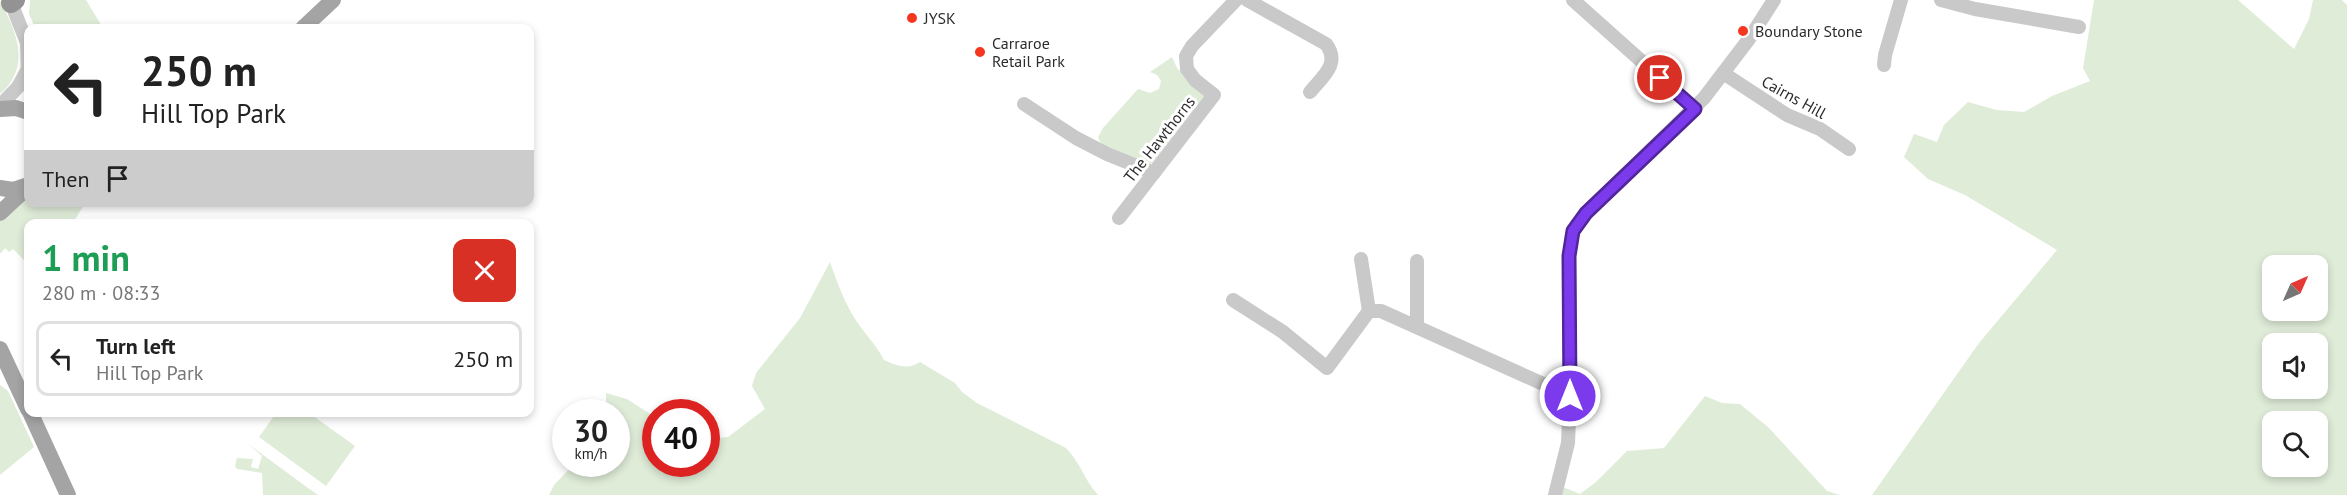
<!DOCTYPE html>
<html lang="en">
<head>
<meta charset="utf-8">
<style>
	body { margin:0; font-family:"PT Sans",sans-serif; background:#f2f2f2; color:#222; height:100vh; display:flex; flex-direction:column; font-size:22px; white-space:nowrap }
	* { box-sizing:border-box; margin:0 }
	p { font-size:20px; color:#767676 }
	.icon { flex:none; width:33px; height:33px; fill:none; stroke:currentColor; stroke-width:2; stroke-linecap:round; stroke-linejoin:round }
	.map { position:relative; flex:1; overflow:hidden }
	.side { position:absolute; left:24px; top:219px; width:510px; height:198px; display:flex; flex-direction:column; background:#fff; border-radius:12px; box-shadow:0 3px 9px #0003 }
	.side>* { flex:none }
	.hud { position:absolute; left:24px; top:24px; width:510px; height:183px; border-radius:12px; box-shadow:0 3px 9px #0003; background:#fff; color:#222; overflow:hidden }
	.needle { width:39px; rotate:45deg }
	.fabs { position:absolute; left:2262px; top:255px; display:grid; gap:12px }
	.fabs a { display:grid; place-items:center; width:66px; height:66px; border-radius:12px; background:#fff; box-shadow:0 3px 9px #0003; font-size:30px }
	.speed { position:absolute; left:552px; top:399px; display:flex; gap:12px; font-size:30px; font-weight:700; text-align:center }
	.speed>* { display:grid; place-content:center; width:78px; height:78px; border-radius:50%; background:#fff; box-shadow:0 3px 9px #0003; line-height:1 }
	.speed small { font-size:15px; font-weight:400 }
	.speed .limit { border:9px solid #d22; background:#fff; color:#111 }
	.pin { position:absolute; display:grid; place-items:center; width:51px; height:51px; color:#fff; margin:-26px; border:3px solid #fff; border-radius:50%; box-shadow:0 2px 6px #0007 }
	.me { position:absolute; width:66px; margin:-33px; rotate:0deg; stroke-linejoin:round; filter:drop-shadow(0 0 4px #0008) }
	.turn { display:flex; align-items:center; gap:21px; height:126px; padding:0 18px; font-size:27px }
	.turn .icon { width:78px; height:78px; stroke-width:2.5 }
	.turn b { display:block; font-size:42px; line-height:51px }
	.then { display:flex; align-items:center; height:57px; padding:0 18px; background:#0003; gap:12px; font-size:22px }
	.round { display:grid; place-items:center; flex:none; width:63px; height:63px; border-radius:12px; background:#f2f2f2 }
	.headline { display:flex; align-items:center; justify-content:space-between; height:102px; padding:0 18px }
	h1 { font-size:36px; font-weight:600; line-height:45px; color:#1e9e55 }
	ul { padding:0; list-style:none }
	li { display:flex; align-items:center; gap:18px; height:75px; margin:0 12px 9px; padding:0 6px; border:3px solid #e0e0e0; border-radius:12px }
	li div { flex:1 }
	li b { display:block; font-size:22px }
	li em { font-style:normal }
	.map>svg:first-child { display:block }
	.green { fill:#dfecd8; fill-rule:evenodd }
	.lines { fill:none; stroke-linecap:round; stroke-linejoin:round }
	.minor { stroke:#c9c9c9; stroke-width:14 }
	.major { stroke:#a4a4a4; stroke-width:16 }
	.highway { stroke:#939393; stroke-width:20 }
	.route-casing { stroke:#51269a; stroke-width:15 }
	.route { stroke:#7c3aed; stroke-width:10 }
	.poi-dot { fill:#f4371e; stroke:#fff; stroke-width:2 }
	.labels { text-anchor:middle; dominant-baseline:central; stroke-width:6; stroke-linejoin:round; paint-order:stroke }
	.poi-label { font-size:16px; fill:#2c2c2c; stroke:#fff; text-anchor:start }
	.street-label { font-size:16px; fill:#2c2c2c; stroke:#fff }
</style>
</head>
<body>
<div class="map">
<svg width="2347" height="495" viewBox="0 0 2347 495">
	<rect width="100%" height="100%" fill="#fff"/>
	<g class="green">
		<polygon points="30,0 86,0 103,28 35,28 29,14"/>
		<path d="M2094 0H2238L2294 49 2309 19 2313 0H2342L2347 5V495H1872L1979 343 2057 250 1965 195 1928 179 1904 157 1914 134 1937 142 1944 125 1968 102 1997 110 2024 112 2052 96 2090 81 2083 68ZM2272 266H2318V310H2272ZM2272 344H2318V388H2272ZM2272 422H2318V466H2272Z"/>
		<path d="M0 1C17 31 31 68 0 94Z"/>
		<polygon points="1172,57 1177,68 1204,93 1205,98 1156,163 1148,164 1103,148 1098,137 1103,128 1138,89 1150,93 1159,89 1161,81 1157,75 1150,72"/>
		<polygon points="28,197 28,202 85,203 73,223 28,224 28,264 13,249 9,252 5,248 0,254 0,218"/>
		<path d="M830 262C837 282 845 304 857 322 866 335 877 346 884 360 897 366 908 370 920 362L955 383 962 392 977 403 1066 448C1080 462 1085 481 1098 495H549L554 485 574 464H616V412H606V393L627 399 655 417 656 464H706L707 439 728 437 765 409 752 386 756 373 800 318Z"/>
		<polygon points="0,385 8,391 34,447 0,475"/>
		<polygon points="1705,396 1722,403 1740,404 1768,427 1827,491 1840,495 1560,495 1563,487 1580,494 1596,482 1627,451 1664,448"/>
		<polygon points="276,413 309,413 355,446 326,486 259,437"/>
		<polygon points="247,443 308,488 318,495 263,495 262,473 237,469 235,466 237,458 253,459 251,467 258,469 262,456"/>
	</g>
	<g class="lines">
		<g class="minor">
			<polyline points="10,0 27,43 28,76"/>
			<path d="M1247 0 1326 44C1341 64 1322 77 1310 92"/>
			<polyline points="1573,0 1695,109"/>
			<polyline points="1941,0 1975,9 2079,27"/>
			<polyline points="1884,65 1885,55 1901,0"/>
			<polyline points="1723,73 1787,115 1820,129 1849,149"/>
			<polyline points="1024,104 1076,138 1107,154 1154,173"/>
			<polyline points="0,106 18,87 28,69"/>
			<polyline points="1119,218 1214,95 1195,80 1187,69 1186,56 1192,46 1236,0"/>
			<polyline points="1361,259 1369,311 1381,311 1570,396"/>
			<polyline points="1233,300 1283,332 1327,368 1369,311"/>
			<polyline points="1417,327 1417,261"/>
			<polyline points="1555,495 1568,443 1570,396 1569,256 1573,231 1586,213 1704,98 1749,39 1774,0"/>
		</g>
		<g class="major">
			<polyline points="303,28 333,0"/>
			<polyline points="0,109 16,108 28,112"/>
			<polyline points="0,188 13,190 28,185"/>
			<polyline points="0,213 28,187"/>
			<polyline points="0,349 28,409"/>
			<polyline points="30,412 68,495"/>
		</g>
		<polyline class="highway" points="11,3 15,0"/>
	</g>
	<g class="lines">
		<g class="route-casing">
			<polyline id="route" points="1570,396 1569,256 1573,231 1586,213 1695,109 1660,78"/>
		</g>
		<use href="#route" class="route"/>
	</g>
	<g class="poi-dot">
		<circle cx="912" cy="18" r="6"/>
		<circle cx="1743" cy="31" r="6"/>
		<circle cx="980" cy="52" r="6"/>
	</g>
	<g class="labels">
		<g class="poi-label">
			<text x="924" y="18">JYSK</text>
			<text x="1755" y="31">Boundary Stone</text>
			<text x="992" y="43">Carraroe<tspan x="992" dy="18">Retail Park</tspan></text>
		</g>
		<g class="street-label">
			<text transform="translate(1794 97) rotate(29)">Cairns Hill</text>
			<text transform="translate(1159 139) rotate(-52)">The Hawthorns</text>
		</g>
	</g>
</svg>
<div class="fabs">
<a><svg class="needle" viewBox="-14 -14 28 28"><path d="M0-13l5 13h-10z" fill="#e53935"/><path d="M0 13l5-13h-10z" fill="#767676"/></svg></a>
<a><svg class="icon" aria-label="sound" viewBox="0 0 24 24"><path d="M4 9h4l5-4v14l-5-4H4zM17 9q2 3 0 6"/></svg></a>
<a><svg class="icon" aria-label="search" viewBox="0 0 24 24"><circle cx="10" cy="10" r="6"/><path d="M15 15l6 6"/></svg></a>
</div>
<div class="speed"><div>30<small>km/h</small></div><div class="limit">40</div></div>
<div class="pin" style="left:1660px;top:78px;background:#d93025"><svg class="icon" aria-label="arrive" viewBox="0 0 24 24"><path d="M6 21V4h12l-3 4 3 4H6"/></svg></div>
<svg class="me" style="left:1570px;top:396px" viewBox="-20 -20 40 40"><circle r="17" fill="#7c3aed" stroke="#fff" stroke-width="3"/><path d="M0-11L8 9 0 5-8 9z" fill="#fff"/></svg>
<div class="hud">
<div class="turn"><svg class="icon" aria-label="left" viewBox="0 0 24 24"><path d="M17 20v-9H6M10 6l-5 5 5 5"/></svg><div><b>250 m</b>Hill Top Park</div></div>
<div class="then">Then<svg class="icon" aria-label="arrive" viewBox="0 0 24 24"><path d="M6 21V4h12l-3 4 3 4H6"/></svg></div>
</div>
<section class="side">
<div class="headline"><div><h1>1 min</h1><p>280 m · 08:33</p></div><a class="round" style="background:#d93025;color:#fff"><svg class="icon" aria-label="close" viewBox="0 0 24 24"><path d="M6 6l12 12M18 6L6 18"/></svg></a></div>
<ul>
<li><svg class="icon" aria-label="left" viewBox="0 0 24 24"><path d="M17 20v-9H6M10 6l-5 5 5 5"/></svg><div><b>Turn left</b><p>Hill Top Park</p></div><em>250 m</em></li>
</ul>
</section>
</div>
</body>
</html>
